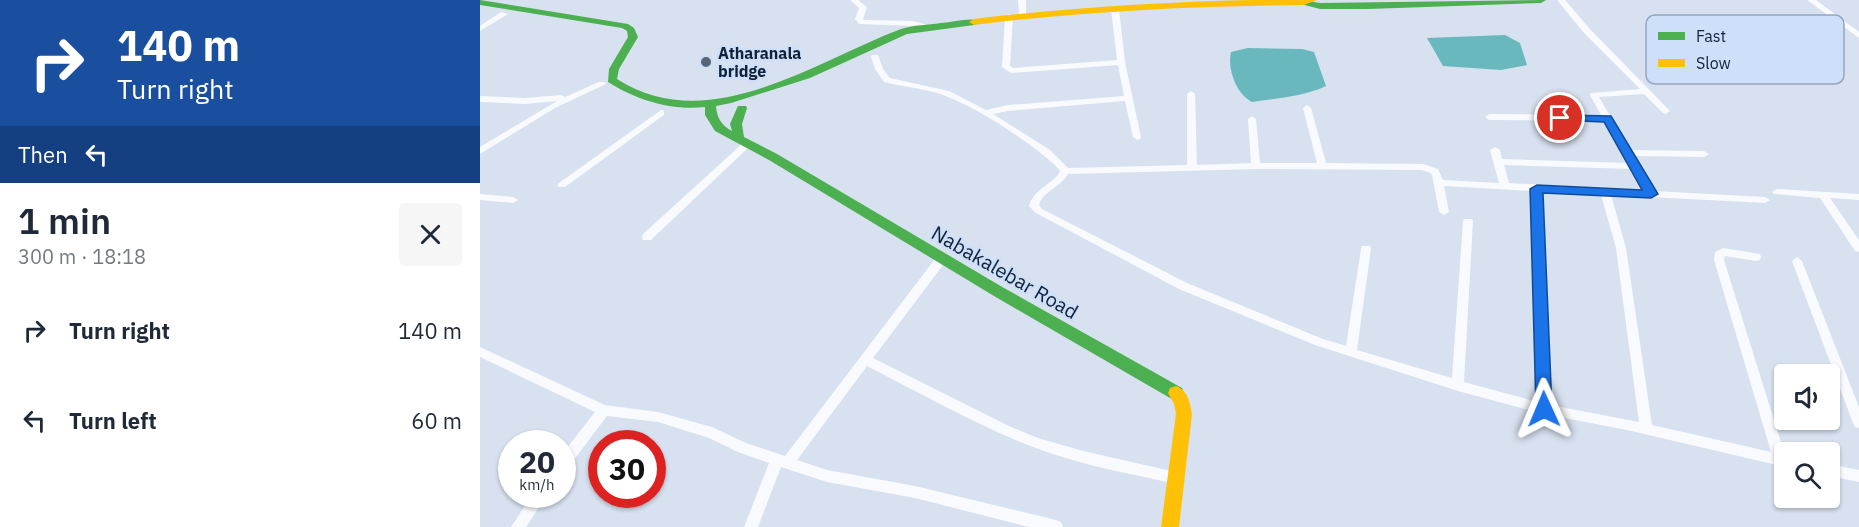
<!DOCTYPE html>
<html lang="en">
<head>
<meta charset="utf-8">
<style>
	body { margin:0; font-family:"IBM Plex Sans",sans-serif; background:#f6f6f7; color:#1f2937; height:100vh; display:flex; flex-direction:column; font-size:22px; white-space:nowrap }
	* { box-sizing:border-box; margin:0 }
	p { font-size:20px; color:#747a83 }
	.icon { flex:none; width:33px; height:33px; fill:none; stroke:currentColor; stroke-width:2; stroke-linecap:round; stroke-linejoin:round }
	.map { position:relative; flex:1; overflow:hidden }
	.panel { display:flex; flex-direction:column; background:#fff; width:480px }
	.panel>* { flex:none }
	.hud { background:#1a4fa0; color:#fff; overflow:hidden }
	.fabs { position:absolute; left:1294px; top:364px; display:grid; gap:12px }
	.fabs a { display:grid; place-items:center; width:66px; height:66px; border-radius:6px; background:#fff; box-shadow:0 2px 4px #0004; font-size:30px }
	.speed { position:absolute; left:18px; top:430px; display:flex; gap:12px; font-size:30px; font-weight:700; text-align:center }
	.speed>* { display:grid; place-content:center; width:78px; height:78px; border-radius:50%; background:#fff; box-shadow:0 2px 4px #0004; line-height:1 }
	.speed small { font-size:15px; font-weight:400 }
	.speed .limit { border:9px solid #d22; background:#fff; color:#111 }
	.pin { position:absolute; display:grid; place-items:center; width:51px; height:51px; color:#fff; margin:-26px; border:3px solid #fff; border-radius:50%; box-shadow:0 2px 6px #0007 }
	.me { position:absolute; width:66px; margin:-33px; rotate:359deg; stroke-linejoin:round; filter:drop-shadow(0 0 4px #0008) }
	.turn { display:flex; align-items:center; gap:21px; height:126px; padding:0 18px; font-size:27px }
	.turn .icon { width:78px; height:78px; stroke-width:2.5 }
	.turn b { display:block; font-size:42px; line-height:51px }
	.then { display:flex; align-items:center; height:57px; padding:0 18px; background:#0003; gap:12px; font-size:22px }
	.round { display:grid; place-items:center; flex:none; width:63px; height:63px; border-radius:6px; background:#f6f6f7 }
	.headline { display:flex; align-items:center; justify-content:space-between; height:102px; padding:0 18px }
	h1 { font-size:36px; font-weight:600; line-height:45px }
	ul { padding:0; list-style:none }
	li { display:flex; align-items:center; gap:18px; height:90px; padding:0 18px }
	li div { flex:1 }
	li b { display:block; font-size:22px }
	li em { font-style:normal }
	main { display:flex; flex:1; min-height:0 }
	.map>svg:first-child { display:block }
	.water { fill:#68b8be }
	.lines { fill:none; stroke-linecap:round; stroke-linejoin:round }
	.street { fill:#f9fafd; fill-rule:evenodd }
	.fast { fill:#4caf50; fill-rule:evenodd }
	.slow { fill:#ffc107; fill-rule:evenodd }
	.route { fill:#1a73e8; stroke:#114b97; stroke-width:1.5 }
	.poi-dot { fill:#566478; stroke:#cddff9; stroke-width:2 }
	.labels { text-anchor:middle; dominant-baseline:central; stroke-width:4.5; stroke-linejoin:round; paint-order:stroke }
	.far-poi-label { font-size:16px; font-weight:bold; fill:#102138; stroke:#cddff9; text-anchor:start }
	.street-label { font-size:20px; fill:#102138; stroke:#cddff9 }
	.key { fill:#cddff9; stroke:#94a6bf; stroke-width:1.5 }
	.key-label { font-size:16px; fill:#102138 }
</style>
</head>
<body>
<main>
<section class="panel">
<div class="hud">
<div class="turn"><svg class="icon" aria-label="right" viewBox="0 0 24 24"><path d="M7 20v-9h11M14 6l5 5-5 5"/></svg><div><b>140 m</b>Turn right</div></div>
<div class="then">Then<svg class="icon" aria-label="left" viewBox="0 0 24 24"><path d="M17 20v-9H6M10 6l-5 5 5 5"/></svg></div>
</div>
<div class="headline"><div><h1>1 min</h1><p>300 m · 18:18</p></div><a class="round"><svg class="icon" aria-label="close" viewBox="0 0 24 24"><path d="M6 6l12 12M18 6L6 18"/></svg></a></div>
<ul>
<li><svg class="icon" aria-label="right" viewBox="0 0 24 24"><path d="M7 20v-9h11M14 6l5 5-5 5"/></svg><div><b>Turn right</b></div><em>140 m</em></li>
<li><svg class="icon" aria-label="left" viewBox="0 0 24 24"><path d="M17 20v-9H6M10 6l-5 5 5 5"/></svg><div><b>Turn left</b></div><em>60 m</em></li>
</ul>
</section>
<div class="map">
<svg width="1379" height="527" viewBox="0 0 1379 527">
	<rect width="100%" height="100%" fill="#d7e1ef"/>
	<g class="water">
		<polygon points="1025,35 1040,43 1047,65 1021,70 963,66 947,38"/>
		<path d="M768 48 822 49 834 52 846 86C822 97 798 98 772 102 756 94 747 68 751 52Z"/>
	</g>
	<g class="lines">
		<g class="street">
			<polygon points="370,0 378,0 387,7 383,19 384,20 433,21 451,26 447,28 433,26 379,24 375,19 379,8"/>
			<polygon points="538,0 546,0 546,17 539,15"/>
			<path d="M1077 0H1085L1110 29 1190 111 1186 114 1183 113 1164 94 1119 97 1150 150 1224 151 1229 154 1224 157 1154 156 1174 191 1285 197 1290 200 1285 203 1131 195 1146 248 1172 425 1291 452 1234 260 1235 252 1243 248 1280 254 1281 257 1280 260 1276 261 1245 256 1244 260 1305 455V467L1147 430 1064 414 978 391 835 345 699 289 556 213 549 206C554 190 568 186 578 175L580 171 575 165C545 139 500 109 463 95 444 88 423 87 404 82L395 69 391 57 392 55H398L403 69 410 78 469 91 506 110 528 105 644 96 638 65 531 73 522 67 525 16 529 14 533 16 530 66 533 68 637 60 631 9 635 7 639 9 645 62 661 137 660 139 657 140 653 137 645 101 528 111 513 114 570 150 588 168 707 165V94L711 91 715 94 717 165 771 163 768 119 772 116 776 119 780 163H837L823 108 827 105 831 108 846 163 943 164 958 169 963 180 1019 183 1010 150 1015 147 1020 150 1022 159 1148 163 1124 121 1009 120 1005 117 1009 114 1121 115 1110 95 1111 93 1160 89 1104 33ZM1024 165 1152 169 1164 190 1029 183ZM776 169 942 170 951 173 952 175 959 212 964 215 969 212 964 186 1052 191 1058 402 984 382 993 221 992 219H984L983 221 972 378 877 350 891 249 890 246H882L881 249 866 346 843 339 707 283 562 209 559 205C563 191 581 187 588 174ZM1062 192 1121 195 1136 248 1159 422 1070 405Z"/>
			<polygon points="1327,0 1336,0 1379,32 1379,38"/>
			<polygon points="21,12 28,14 0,31 0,26"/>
			<polygon points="119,82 125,82 126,84 75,108 0,154 0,147 77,101 45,104 0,102 0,96 45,98 81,95 85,97"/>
			<polygon points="181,110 184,111 184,115 85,187 79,187 77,185 79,183"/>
			<polygon points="266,142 270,145 269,147 171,240 163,240 162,237 163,234 263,143"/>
			<polygon points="1297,189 1379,194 1379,200 1350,198 1379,240 1379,252 1375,251 1340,198 1294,194 1292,192"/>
			<polygon points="0,194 33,197 38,200 33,203 0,200"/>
			<path d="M462 254 466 255 467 258 466 261 393 358 529 426 558 438 603 451 696 472 701 474 703 478 701 482 696 484C648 473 599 465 553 447 496 425 442 394 387 366L317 460 347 470 435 486 576 520 581 522 583 527H549L435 498 347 482 301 467 278 527H264L289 463 258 452 229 438 178 422 127 416 87 469 82 471V454L115 412 0 357V347L125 405 178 412 232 427 266 443 305 456 458 255Z"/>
			<polygon points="1317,257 1322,261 1379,407 1379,428 1375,427 1373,423 1312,261"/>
			<polygon points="1350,464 1379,470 1379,482 1350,476"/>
			<polygon points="52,495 67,495 46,527 31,527"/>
		</g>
		<g class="fast">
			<path d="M0 0 148 24 154 28 158 37 139 69 137 79C229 138 333 62 421 29 433 25 448 25 461 23 473 22 486 18 497 20V24L494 25 427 34 330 78 251 103 236 106C237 118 241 125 252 131L250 124 257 108 258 106H266L267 108 262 124 264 137 297 154 524 288 702 388 704 393 702 398 696 400 690 398 514 296 289 160 235 131 225 115V107C192 111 156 100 128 82L129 69 148 37 147 31 142 28 0 5Z"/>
			<polygon points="821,0 840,3 1066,0 1061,3 888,9 840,9 821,4"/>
		</g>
		<g class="slow">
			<path d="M772 0H837L824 5C713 6 604 11 494 25L489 22 494 19C586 8 679 2 772 0Z"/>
			<path d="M696 386C708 390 710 403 712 414L699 527H681L696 414 694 404 688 393 690 388Z"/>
		</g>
	</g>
	<polygon class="route" points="1080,115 1131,116 1178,194 1171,198 1063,193 1072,409 1070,414 1064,416 1059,414 1056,409 1050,189 1057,185 1162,190 1124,122 1076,120 1074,118"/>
	<circle class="poi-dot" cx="226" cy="62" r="6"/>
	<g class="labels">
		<g class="far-poi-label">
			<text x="238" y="53">Atharanala<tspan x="238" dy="18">bridge</tspan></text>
		</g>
		<g class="street-label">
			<text transform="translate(525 272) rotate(30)">Nabakalebar Road</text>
		</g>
	</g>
	<rect x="1166" y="15" width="198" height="69" rx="9" class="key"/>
	<rect x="1178" y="32" width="27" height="8" fill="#4caf50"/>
	<rect x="1178" y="59" width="27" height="8" fill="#ffc107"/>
	<g class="key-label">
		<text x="1216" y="42">Fast</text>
		<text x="1216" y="69">Slow</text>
	</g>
</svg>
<div class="fabs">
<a><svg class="icon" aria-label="sound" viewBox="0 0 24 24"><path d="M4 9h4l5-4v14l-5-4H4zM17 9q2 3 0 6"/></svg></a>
<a><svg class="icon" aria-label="search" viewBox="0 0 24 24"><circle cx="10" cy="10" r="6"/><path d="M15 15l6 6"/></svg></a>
</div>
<div class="speed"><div>20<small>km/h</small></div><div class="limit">30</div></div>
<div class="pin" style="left:1080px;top:118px;background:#d93025"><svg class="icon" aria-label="arrive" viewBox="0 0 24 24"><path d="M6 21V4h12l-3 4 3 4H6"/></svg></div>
<svg class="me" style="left:1064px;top:409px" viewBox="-20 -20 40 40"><path d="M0-17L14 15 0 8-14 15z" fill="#1a73e8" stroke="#fff" stroke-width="4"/></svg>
</div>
</main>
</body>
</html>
